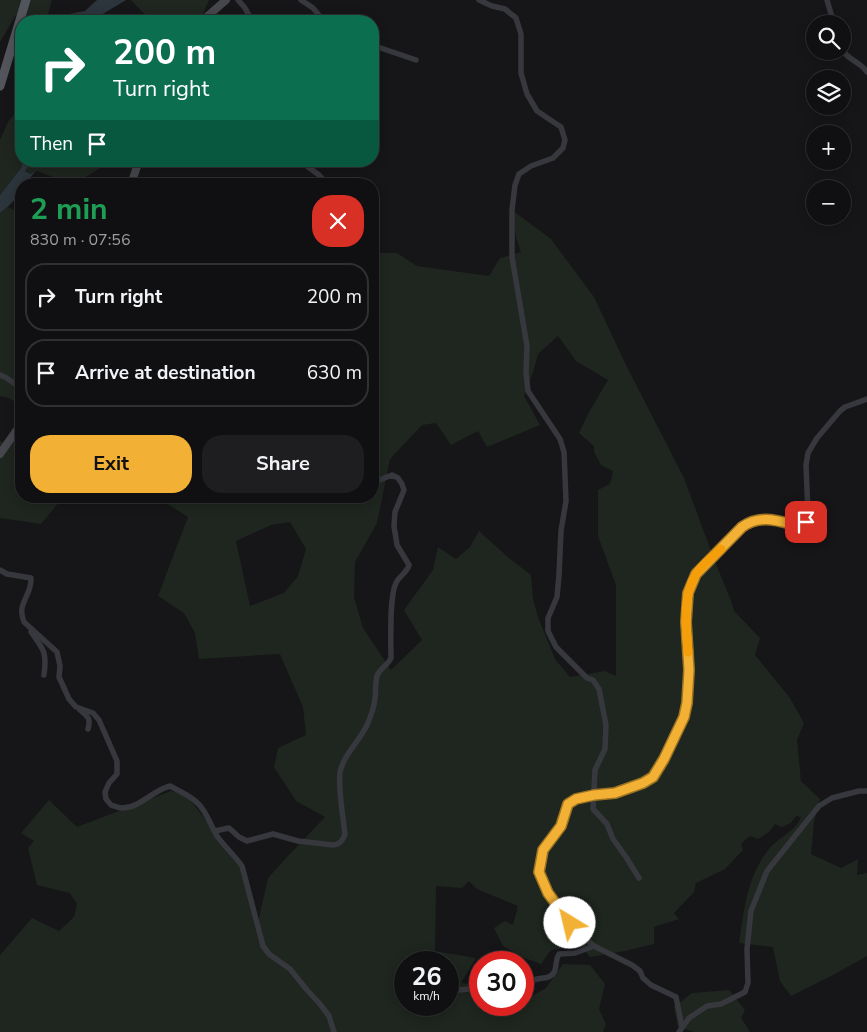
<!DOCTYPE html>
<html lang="en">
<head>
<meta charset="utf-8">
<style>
	body { margin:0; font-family:"Nunito Sans",sans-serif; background:#1e1e20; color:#f1f3f6; height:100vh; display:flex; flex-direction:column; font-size:19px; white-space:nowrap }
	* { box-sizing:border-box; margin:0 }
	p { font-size:16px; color:#9c9d9f }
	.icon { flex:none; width:28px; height:28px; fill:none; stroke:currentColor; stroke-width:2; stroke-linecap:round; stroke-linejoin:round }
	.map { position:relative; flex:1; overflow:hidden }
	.sheet { position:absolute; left:15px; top:178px; width:364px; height:325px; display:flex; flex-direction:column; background:#101012; border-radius:20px; box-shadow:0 2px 12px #0003,0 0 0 1px #303032 }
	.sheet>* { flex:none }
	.hud { position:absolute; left:15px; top:15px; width:364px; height:152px; border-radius:20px; box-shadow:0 2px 12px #0003,0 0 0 1px #303032; background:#0b6e4f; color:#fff; overflow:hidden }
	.controls { position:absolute; left:806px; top:15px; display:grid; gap:10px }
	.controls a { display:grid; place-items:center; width:45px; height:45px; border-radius:50%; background:#101012; box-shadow:0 2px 12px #0003,0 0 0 1px #303032; font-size:25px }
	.speed { position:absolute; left:394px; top:951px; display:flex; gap:10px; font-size:25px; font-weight:700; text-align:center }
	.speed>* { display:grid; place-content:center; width:65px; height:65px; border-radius:50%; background:#101012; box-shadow:0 2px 12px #0003,0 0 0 1px #303032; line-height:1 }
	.speed small { font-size:12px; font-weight:400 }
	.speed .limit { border:8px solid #d22; background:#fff; color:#111 }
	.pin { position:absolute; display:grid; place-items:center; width:42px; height:42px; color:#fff; margin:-21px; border-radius:10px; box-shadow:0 2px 8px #0006 }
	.me { position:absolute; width:55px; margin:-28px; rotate:324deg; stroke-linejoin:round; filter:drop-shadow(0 0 4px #0008) }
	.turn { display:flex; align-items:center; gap:18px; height:105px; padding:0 15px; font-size:22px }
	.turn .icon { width:65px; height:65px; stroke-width:2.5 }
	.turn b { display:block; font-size:35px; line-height:42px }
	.then { display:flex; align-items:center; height:48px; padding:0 15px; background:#0003; gap:10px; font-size:19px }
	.round { display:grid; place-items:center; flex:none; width:52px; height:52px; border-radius:20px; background:#1e1e20 }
	.headline { display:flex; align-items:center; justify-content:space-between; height:85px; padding:0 15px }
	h1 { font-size:30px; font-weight:700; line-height:38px; color:#1e9e55 }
	.action { display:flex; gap:10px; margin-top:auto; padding:10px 15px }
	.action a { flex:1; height:58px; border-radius:20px; background:#f2b134; color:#111; font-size:20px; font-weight:700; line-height:58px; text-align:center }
	.action a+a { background:#1e1e20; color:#f1f3f6 }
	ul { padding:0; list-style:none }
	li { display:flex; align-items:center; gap:15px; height:68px; margin:0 10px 8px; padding:0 5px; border:2px solid #303032; border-radius:20px }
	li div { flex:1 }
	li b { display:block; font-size:19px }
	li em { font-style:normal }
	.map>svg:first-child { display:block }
	.green { fill:#1e261f; fill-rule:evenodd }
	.water { fill:#2c353c }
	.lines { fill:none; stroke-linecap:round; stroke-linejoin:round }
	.street { stroke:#37383d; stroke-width:5.5 }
	.secondary { stroke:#45474d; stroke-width:8 }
	.primary { stroke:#53555c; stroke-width:9 }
	.route-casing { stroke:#9d7322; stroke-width:12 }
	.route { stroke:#f2b134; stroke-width:9 }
	.slow { stroke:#f59e0b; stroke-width:9 }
</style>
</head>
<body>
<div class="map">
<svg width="867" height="1032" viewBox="0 0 867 1032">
	<rect width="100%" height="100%" fill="#161618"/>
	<g class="green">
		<polygon points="0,0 52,0 46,21 37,21 16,15 0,42"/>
		<polygon points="131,0 209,0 202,16 198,21 151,21"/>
		<polygon points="21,105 21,161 24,161 23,165 0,195 0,140 8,122"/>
		<polygon points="32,161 108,161 107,164 74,184 58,184 56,178 37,171 31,174 25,170"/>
		<polygon points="8,207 21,213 21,406 9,398 0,396 0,213"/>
		<path d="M512 210 551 239 594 297 626 365 684 478 716 564 732 603 734 611 760 638 755 655 790 698 804 723 797 740 801 781 820 799 814 822 811 854 841 868 858 859 857 875 867 873V956L833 975 791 996 780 981 773 947 739 943C744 911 747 876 769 849 778 838 796 831 801 817L796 816 791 823 782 827 775 824 769 832 758 839 750 836 741 844 743 850 725 869 696 883 694 892 674 913 679 919 654 927V944L625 951 590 957 581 946 551 950 541 964 522 957 503 946 494 928 505 921 513 925 518 906 477 889 469 881 462 888 436 886 435 951 476 958 461 983 480 985V1005H522L523 989 532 996 546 988 563 964 590 965 605 984 599 1009 606 1024 603 1032H0V955L32 918 59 931 74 917 77 904 70 893 37 885 28 848 34 841 21 833 49 800 77 827 171 791 187 796 242 866 256 931 268 878 287 857 325 817 296 801 274 767 278 748 306 735 303 707 280 654 199 659 195 633 184 613 158 596 188 517 166 503 170 496H372L373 253H397L417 266 489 276 500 258 521 252 516 237ZM558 336 576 361 608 380 589 412 579 433 594 446V452L601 465 613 471 610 484 598 490V536L616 585V676L605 671 570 677 555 659 538 617 533 599 531 575 509 558 479 531 470 547 456 559 438 547 433 570 404 610 422 640 391 670 363 628 354 597 355 562 377 523 390 459 422 425 436 423 451 445 478 431 487 447 540 425 524 396 533 372 538 354ZM290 522 306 549 298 576 284 593 250 606 236 541 271 525ZM405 962H448V1005H405Z"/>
		<polygon points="21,424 21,496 64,496 41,524 0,518 0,441 6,444"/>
		<polygon points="729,990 745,1010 741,1018 749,1030 749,1032 694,1032 678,1027 674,1007 692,993"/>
	</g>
	<g class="water">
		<polygon points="97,0 126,0 91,21 45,21 59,16 85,11"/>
		<path d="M24 161H32L25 171 31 174 36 170 26 184H21C21 196 9 206 0 213V195L21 168Z"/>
	</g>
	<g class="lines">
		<g class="street">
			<polyline points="238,0 245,8 252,21"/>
			<polyline points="301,0 313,8 324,21"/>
			<polyline points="479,0 492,6 505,9 516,18 521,34 521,73 527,94 537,111 561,127 565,140 563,148 553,158 531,166 519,174 515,185 512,210 512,257 527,346 526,372 528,391 560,439 564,452 566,501 561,531 559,575 557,597 548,618 548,631 556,647 587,678 593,680 599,689 606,725 605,749 595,770 593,809 607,824 613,839 626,857 639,878"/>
			<polyline points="827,0 834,24"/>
			<polyline points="372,45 416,60"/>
			<path d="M842 49C847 60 861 62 867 72"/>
			<polyline points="300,161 319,175 326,183"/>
			<polyline points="0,375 5,377 21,388"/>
			<path d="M0 570 7 574 31 578C32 596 16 603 24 622L57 652 60 666 59 677 69 699 76 707 93 713 99 720 117 761V774L109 783 105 792 106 799 111 805C114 806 119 808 122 808 140 808 153 790 170 786 177 790 187 794 194 800 205 808 210 824 217 836 225 847 234 855 242 866L263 946 269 954 290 969 307 990 320 1004 329 1016 334 1032"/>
			<path d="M31 632C44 650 47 652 44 675"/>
			<path d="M80 710C88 717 91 718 88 729"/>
			<path d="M215 831 229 828 239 837 247 841 273 834 298 841 333 845C340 845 343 840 345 834 343 817 338 788 340 772 344 754 359 742 367 725 370 718 374 708 375 699 376 692 375 683 377 676 380 668 388 665 391 658 391 641 389 597 396 583 399 576 407 573 409 565L397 545 394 526 395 512 404 490 402 484 398 478 392 475 372 483"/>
			<path d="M522 986C526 984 530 982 534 980 541 977 552 980 555 970 557 964 555 960 559 954L575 953 594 946"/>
			<polyline points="448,991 480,988"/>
			<path d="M682 1027 676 997 651 985 643 978 640 971 632 965 594 946 583 937 571 923 549 893 539 872 543 850 561 827 568 804 576 799 594 795 615 793 643 783 653 777 664 759 683 717 687 703 689 670 686 622 689 593 696 574 742 527C761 514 778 521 799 526L806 522 808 513 806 465 808 453 817 438 840 411 845 407 867 399"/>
			<polyline points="679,1032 689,1018 707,1006 721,1004 745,992 748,983 747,949 751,911 767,871 819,806 832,798 859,791 867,791"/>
		</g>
		<g class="secondary">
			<polyline points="202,21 226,0"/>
			<polyline points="131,184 139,161"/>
			<polyline points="0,454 21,424"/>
		</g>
		<polyline class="primary" points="0,86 26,0"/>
	</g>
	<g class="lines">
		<g class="route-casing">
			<path id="route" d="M570 923 548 893 539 872 543 850 561 826 568 804 576 799 594 795 615 793 643 783 653 777 664 759 684 717 687 703 689 670 686 622 688 593 696 574 742 527C761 514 778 521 799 526L806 522"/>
		</g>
		<use href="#route" class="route"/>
		<path class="slow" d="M688 652C686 626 682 597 696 574 701 566 713 556 721 549"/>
	</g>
</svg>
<div class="controls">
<a><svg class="icon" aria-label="search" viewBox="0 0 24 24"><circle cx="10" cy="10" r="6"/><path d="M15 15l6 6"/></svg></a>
<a><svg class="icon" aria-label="layers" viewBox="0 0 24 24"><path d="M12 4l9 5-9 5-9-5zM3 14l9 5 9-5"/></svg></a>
<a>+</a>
<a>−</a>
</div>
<div class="speed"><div>26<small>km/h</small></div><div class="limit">30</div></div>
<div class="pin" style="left:806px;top:522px;background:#d93025"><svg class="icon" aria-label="arrive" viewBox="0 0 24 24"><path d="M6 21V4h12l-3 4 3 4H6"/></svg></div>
<svg class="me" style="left:570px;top:923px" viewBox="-20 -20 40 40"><circle r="19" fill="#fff"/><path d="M0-13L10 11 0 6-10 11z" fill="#f2b134"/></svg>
<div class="hud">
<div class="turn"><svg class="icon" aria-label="right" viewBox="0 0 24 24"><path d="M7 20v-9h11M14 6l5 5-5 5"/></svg><div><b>200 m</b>Turn right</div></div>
<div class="then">Then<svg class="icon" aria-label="arrive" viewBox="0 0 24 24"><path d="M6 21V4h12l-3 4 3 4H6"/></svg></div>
</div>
<section class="sheet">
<div class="headline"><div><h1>2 min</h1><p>830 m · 07:56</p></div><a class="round" style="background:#d93025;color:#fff"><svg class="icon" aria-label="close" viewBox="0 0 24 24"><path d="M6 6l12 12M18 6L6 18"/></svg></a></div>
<ul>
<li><svg class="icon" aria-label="right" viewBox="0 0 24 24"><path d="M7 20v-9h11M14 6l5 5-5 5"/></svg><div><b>Turn right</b></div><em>200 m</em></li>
<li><svg class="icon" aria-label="arrive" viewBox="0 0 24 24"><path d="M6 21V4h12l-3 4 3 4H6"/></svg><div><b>Arrive at destination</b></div><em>630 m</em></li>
</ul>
<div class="action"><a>Exit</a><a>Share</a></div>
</section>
</div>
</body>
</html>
